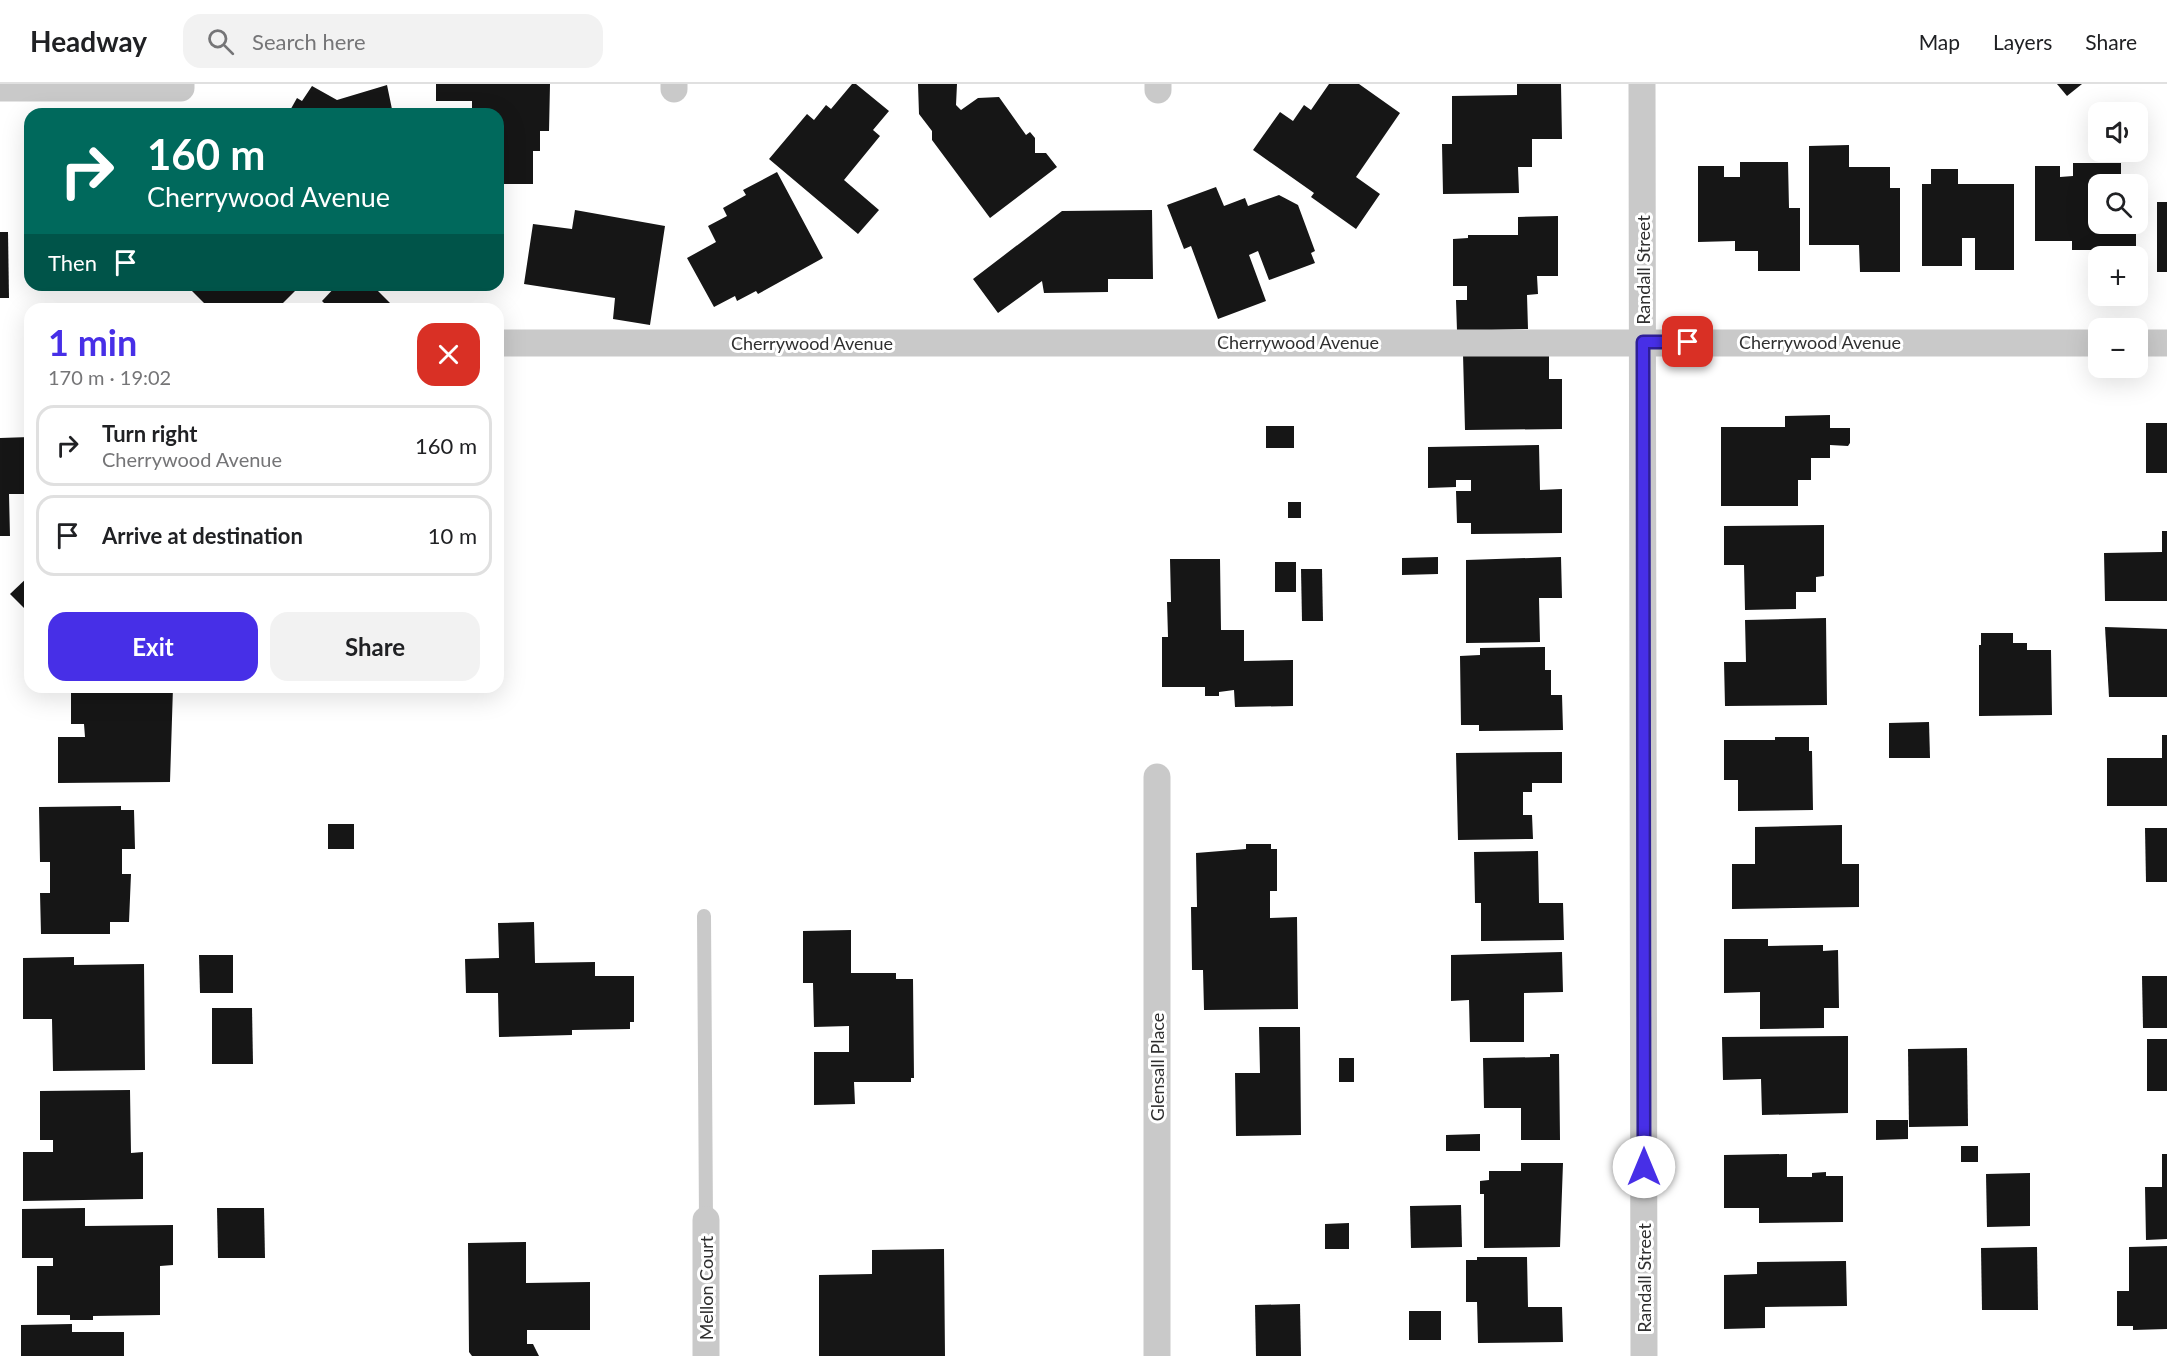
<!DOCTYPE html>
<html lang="en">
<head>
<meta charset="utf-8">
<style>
	body { margin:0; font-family:Lato,sans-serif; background:#f2f2f2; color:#202124; height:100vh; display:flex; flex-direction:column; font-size:22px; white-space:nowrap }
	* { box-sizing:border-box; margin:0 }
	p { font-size:20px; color:#757577 }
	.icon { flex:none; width:33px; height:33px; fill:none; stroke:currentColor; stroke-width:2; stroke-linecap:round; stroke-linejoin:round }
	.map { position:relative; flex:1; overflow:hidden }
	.side { position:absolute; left:24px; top:219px; width:480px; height:390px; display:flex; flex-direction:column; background:#fff; border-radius:18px; box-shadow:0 6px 24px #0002 }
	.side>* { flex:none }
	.hud { position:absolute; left:24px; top:24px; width:480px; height:183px; border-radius:18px; box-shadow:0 6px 24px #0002; background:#00695c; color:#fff; overflow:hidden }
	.controls { position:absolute; left:2088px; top:18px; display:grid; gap:12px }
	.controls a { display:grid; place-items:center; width:60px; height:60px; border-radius:12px; background:#fff; box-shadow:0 6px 24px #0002; font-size:30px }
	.pin { position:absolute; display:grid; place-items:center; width:51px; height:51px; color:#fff; margin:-26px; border-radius:12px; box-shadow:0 3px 9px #0006 }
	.me { position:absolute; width:66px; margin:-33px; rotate:0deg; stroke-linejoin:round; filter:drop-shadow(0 0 4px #0008) }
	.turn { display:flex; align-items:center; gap:21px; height:126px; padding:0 24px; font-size:27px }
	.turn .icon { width:78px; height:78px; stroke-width:2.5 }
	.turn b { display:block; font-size:42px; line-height:51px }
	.then { display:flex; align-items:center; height:57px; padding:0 24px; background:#0003; gap:12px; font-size:22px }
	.round { display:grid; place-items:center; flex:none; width:63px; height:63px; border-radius:18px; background:#f2f2f2 }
	.head { display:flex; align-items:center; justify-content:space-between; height:102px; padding:0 24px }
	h1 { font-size:36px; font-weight:700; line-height:45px; color:#472fe7 }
	.button { display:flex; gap:12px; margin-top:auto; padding:12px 24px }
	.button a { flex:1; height:69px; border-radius:18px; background:#472fe7; color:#fff; font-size:24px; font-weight:700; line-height:69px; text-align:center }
	.button a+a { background:#f2f2f2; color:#202124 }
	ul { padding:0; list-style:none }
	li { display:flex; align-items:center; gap:18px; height:81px; margin:0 12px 9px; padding:0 12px; border:3px solid #e0e0e0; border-radius:18px }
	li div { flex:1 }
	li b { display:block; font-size:22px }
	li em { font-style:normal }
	header { display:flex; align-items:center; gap:36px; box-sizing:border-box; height:84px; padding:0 30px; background:#fff; border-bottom:2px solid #e0e0e0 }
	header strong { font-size:28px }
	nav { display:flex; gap:33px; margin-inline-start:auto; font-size:21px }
	.search { width:420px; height:54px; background:#f2f2f2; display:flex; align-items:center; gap:15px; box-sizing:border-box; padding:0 21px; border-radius:18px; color:#757577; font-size:22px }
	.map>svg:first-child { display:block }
	.building { fill:#161616 }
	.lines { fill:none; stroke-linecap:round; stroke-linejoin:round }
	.lane { stroke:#c9c9c9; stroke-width:14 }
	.street { stroke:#c9c9c9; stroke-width:27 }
	.route-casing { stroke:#2e1f96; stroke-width:15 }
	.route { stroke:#472fe7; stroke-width:10 }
	.labels { text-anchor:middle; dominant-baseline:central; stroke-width:6; stroke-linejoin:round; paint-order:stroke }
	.street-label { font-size:18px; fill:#2f2f2f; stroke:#fff }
</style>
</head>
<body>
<header>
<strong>Headway</strong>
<div class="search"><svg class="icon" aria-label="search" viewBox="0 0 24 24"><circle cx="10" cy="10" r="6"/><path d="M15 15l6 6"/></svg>Search here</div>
<nav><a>Map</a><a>Layers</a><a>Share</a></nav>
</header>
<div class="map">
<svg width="2167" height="1272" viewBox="0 0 2167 1272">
	<rect width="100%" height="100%" fill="#fff"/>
	<g class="building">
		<polygon points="436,0 550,0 549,47 540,47 540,67 533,67 533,100 498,100 498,30 472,30 472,17 436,17"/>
		<polygon points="852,0 856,0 889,27 873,46 880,52 844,96 879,126 858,150 769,75 807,30 814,36 826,21 831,25"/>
		<polygon points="918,0 957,0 956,21 961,26 978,14 999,13 1026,51 1030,48 1035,54 1035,69 1046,69 1057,83 990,134 932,56 932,47 919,30"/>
		<polygon points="1329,0 1359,0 1400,29 1356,93 1380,110 1356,145 1311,113 1314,109 1253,66 1280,28 1293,37 1304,21 1311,26"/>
		<polygon points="1517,0 1561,0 1562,55 1532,55 1532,83 1518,83 1519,109 1443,110 1442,60 1452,60 1452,12 1517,11"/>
		<polygon points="2057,0 2082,0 2067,12"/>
		<polygon points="387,1 393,30 288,30 297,14 302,17 312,2 337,16"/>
		<polygon points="1849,61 1849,83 1890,83 1890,104 1900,104 1900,188 1860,188 1859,161 1809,161 1809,62"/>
		<polygon points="1740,78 1788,78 1789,124 1800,124 1800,187 1758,187 1758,167 1735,167 1735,157 1698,158 1698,82 1724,82 1724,93 1740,93"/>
		<polygon points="2073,79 2121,79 2121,92 2125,92 2125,100 2098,100 2098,140 2136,140 2136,172 2098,172 2098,187 2092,187 2092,166 2072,166 2072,157 2035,157 2035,82 2060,82 2060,93 2073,92"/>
		<polygon points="1931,85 1958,85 1958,100 2014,100 2014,186 1975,186 1975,154 1962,154 1962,182 1922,182 1922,100 1931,100"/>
		<polygon points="777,88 823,174 758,210 756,207 737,217 735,212 714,223 687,174 716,158 708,142 727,132 723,124 746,111 743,106"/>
		<polygon points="1216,103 1224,122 1245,114 1248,122 1279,111 1298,121 1315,167 1311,169 1315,179 1269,196 1258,167 1249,171 1266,217 1218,235 1191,162 1184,165 1167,121"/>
		<rect x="2157" y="118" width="10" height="70"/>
		<polygon points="575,126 665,142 650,241 613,235 615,214 524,200 533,140 572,145"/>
		<polygon points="1152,126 1153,195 1108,195 1108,208 1044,209 1042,197 998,229 973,195 1062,127"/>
		<polygon points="1558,132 1558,192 1537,192 1538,210 1527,211 1528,245 1457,247 1456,216 1467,216 1467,202 1453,202 1453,155 1468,154 1468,151 1518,151 1518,133"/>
		<polygon points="0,148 8,148 9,214 0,214"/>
		<polygon points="37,201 111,201 111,203 37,206"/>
		<polygon points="186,201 301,201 277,225 210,225"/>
		<polygon points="337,201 372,201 396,225 330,225 322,217"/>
		<polygon points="1549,269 1549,295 1562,295 1562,345 1465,346 1463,270"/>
		<polygon points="1830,331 1830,344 1850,344 1850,359 1848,362 1830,361 1830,374 1811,374 1811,396 1798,396 1798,422 1721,422 1721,343 1785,343 1785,332"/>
		<rect x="2146" y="339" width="21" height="50"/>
		<rect x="1266" y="342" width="28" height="22"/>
		<polygon points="30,353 30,410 9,410 10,452 0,452 0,354"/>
		<polygon points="1539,361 1540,406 1562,405 1562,449 1471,450 1471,439 1457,439 1456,407 1471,407 1471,396 1456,396 1456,403 1428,404 1428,363"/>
		<rect x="1288" y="418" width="13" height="16"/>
		<polygon points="1824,441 1824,492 1816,493 1816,508 1796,508 1796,525 1745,526 1744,481 1724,481 1724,442"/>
		<polygon points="2162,447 2167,447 2167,517 2105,517 2104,469 2162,468"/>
		<polygon points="1438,473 1438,490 1402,491 1402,474"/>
		<polygon points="1561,473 1562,514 1539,514 1540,558 1466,559 1466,476"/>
		<polygon points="1170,475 1220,475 1221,546 1244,546 1244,577 1293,576 1293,622 1235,623 1234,606 1219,608 1219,612 1205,612 1205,603 1162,603 1162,553 1168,553 1167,518 1171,518"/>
		<rect x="1275" y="478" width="21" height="30"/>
		<polygon points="1301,485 1322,485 1323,537 1302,537"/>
		<polygon points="30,491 30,530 10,510"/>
		<polygon points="1826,534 1827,621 1725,622 1724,578 1746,578 1745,536"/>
		<polygon points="2105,543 2167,545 2167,613 2109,613"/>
		<polygon points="1981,549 2013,549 2013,559 2027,559 2027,566 2051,566 2052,631 1979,632 1979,561 1981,561"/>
		<polygon points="1545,563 1545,586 1551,586 1551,611 1562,611 1563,646 1479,647 1479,641 1461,641 1460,572 1480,571 1480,564"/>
		<polygon points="71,603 173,603 170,698 58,699 58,653 85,653 84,640 71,640"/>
		<polygon points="1929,638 1930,674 1889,674 1889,639"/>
		<polygon points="2162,651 2167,651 2167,722 2107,722 2107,674 2162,674"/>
		<polygon points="1775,653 1809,653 1809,667 1812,667 1813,726 1738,727 1738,696 1724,696 1724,656 1775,656"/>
		<polygon points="1562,668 1562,699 1532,699 1532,708 1523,708 1523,731 1532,731 1533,755 1458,756 1456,669"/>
		<polygon points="121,722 121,726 134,726 135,765 122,765 122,790 131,790 129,838 110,838 110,850 41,850 40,809 50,809 50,778 40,778 39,723"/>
		<rect x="328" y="740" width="26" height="25"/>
		<polygon points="1842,741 1842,780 1859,780 1859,823 1732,825 1732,780 1755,780 1755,743"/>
		<polygon points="2145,744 2167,744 2167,798 2146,798"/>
		<polygon points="1246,760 1271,760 1271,765 1277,765 1277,807 1270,807 1270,834 1297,833 1298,925 1204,926 1203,886 1192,886 1191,823 1197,823 1196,769 1246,765"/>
		<polygon points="1538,767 1539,819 1563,819 1564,856 1481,857 1481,819 1475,819 1474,768"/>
		<polygon points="534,838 535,879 595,878 595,892 634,892 634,938 630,938 630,945 572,946 572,951 499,953 498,909 466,909 465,875 499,874 498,839"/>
		<polygon points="851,846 851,889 896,889 896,895 913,895 914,994 911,994 911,998 854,998 855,1020 814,1021 814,968 849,968 849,942 814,943 813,899 803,899 803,847"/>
		<polygon points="1724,855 1768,855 1768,862 1823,861 1823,867 1838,866 1839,924 1824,924 1824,944 1760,945 1760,908 1724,909"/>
		<polygon points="1562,868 1563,908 1524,909 1524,958 1470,958 1469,916 1451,917 1451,871"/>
		<polygon points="199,871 233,871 233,909 200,909"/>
		<polygon points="74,873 74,881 144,880 145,986 53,987 52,935 23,935 23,874"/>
		<polygon points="2142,892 2167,892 2167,944 2143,944"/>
		<polygon points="212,924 252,924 253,980 212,980"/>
		<polygon points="1259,943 1300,943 1301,1051 1236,1052 1235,989 1260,989"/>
		<polygon points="1848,952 1848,1029 1762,1031 1761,995 1723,996 1722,953"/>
		<rect x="2147" y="955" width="20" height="52"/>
		<polygon points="1967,964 1968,1042 1909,1043 1908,965"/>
		<polygon points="1550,970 1559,970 1560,1056 1521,1056 1521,1024 1484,1024 1483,974 1550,973"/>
		<rect x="1339" y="974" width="15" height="24"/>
		<polygon points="130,1006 131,1069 143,1068 143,1115 23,1117 23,1068 53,1068 53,1056 40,1056 40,1007"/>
		<polygon points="1876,1036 1908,1036 1908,1055 1876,1056"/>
		<polygon points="1480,1050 1480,1067 1446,1067 1446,1051"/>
		<rect x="1961" y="1062" width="17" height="16"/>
		<polygon points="1787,1070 1787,1093 1812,1093 1812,1089 1826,1088 1826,1092 1843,1092 1843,1138 1759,1139 1759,1124 1724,1124 1724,1071"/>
		<polygon points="2162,1070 2167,1070 2167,1155 2146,1156 2145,1103 2162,1103"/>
		<polygon points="1521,1079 1563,1079 1560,1163 1484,1164 1484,1110 1480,1110 1480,1097 1489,1096 1489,1087 1521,1087"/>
		<polygon points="2030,1089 2030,1142 1987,1143 1986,1090"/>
		<polygon points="1461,1121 1462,1163 1411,1164 1410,1122"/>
		<polygon points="85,1124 85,1142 173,1141 173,1181 160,1182 160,1231 93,1232 93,1236 70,1236 70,1231 37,1231 37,1182 53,1182 53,1174 22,1174 22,1125"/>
		<polygon points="217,1124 264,1124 265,1174 218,1174"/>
		<polygon points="1349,1139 1349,1165 1325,1165 1325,1140"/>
		<polygon points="526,1158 526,1199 590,1198 590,1246 527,1246 527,1260 533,1260 539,1272 472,1272 469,1268 468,1159"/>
		<polygon points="2167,1162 2167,1245 2133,1246 2133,1242 2117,1242 2117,1207 2129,1207 2129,1163"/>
		<polygon points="2037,1163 2038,1226 1982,1226 1981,1164"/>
		<polygon points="944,1165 945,1272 819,1272 819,1191 872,1190 872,1166"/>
		<polygon points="1477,1173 1527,1173 1528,1223 1562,1223 1563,1258 1478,1259 1477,1218 1466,1218 1466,1176 1477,1176"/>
		<polygon points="1846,1177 1847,1222 1765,1223 1765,1244 1724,1245 1724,1191 1757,1190 1757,1178"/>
		<polygon points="1300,1220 1301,1272 1256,1272 1255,1221"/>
		<rect x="1409" y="1227" width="32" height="29"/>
		<polygon points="72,1240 72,1248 124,1248 124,1272 21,1272 21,1241"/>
	</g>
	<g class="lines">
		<polyline class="lane" points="704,832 706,1136"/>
		<g class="street">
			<polyline points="1642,0 1644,1272"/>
			<polyline points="0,4 181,4 181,0"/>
			<polyline points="674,5 674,0"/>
			<polyline points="1158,6 1158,0"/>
			<polyline points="498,259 2098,259"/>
			<polyline points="2138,259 2167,259"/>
			<polyline points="706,1136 706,1272"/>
			<polyline points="1157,1272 1157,693"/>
		</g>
	</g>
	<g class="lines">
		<g class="route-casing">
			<polyline id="route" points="1644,1083 1643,258 1688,258"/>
		</g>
		<use href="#route" class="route"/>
	</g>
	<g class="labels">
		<g class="street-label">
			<text transform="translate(1643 186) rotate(-90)">Randall Street</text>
			<text x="1298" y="258">Cherrywood Avenue</text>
			<text x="1820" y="258">Cherrywood Avenue</text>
			<text x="812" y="259">Cherrywood Avenue</text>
			<text transform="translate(1157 983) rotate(-90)">Glensall Place</text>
			<text transform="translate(1644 1194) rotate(-90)">Randall Street</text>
			<text transform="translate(706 1204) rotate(-90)">Mellon Court</text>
		</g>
	</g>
</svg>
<div class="controls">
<a><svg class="icon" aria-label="sound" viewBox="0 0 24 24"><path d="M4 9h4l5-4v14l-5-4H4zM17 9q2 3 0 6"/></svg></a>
<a><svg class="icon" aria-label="search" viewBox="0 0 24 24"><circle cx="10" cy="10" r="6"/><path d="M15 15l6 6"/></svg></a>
<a>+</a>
<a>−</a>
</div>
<div class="pin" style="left:1688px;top:258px;background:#d93025"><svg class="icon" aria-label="arrive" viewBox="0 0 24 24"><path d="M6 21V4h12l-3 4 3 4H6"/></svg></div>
<svg class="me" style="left:1644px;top:1083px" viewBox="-20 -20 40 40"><circle r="19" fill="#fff"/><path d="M0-13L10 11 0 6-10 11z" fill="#472fe7"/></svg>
<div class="hud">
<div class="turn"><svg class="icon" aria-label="right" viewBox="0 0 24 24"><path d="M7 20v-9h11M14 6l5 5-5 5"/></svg><div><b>160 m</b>Cherrywood Avenue</div></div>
<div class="then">Then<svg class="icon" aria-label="arrive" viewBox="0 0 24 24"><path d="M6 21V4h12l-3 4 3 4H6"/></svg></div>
</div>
<section class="side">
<div class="head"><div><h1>1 min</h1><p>170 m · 19:02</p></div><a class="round" style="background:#d93025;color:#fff"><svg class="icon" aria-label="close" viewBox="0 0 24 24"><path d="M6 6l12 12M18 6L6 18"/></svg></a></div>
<ul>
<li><svg class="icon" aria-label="right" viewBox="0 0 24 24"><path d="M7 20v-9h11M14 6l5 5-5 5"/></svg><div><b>Turn right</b><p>Cherrywood Avenue</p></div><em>160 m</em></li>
<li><svg class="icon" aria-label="arrive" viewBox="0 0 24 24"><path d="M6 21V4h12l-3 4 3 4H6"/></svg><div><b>Arrive at destination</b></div><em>10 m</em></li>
</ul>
<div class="button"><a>Exit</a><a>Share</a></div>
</section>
</div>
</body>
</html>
